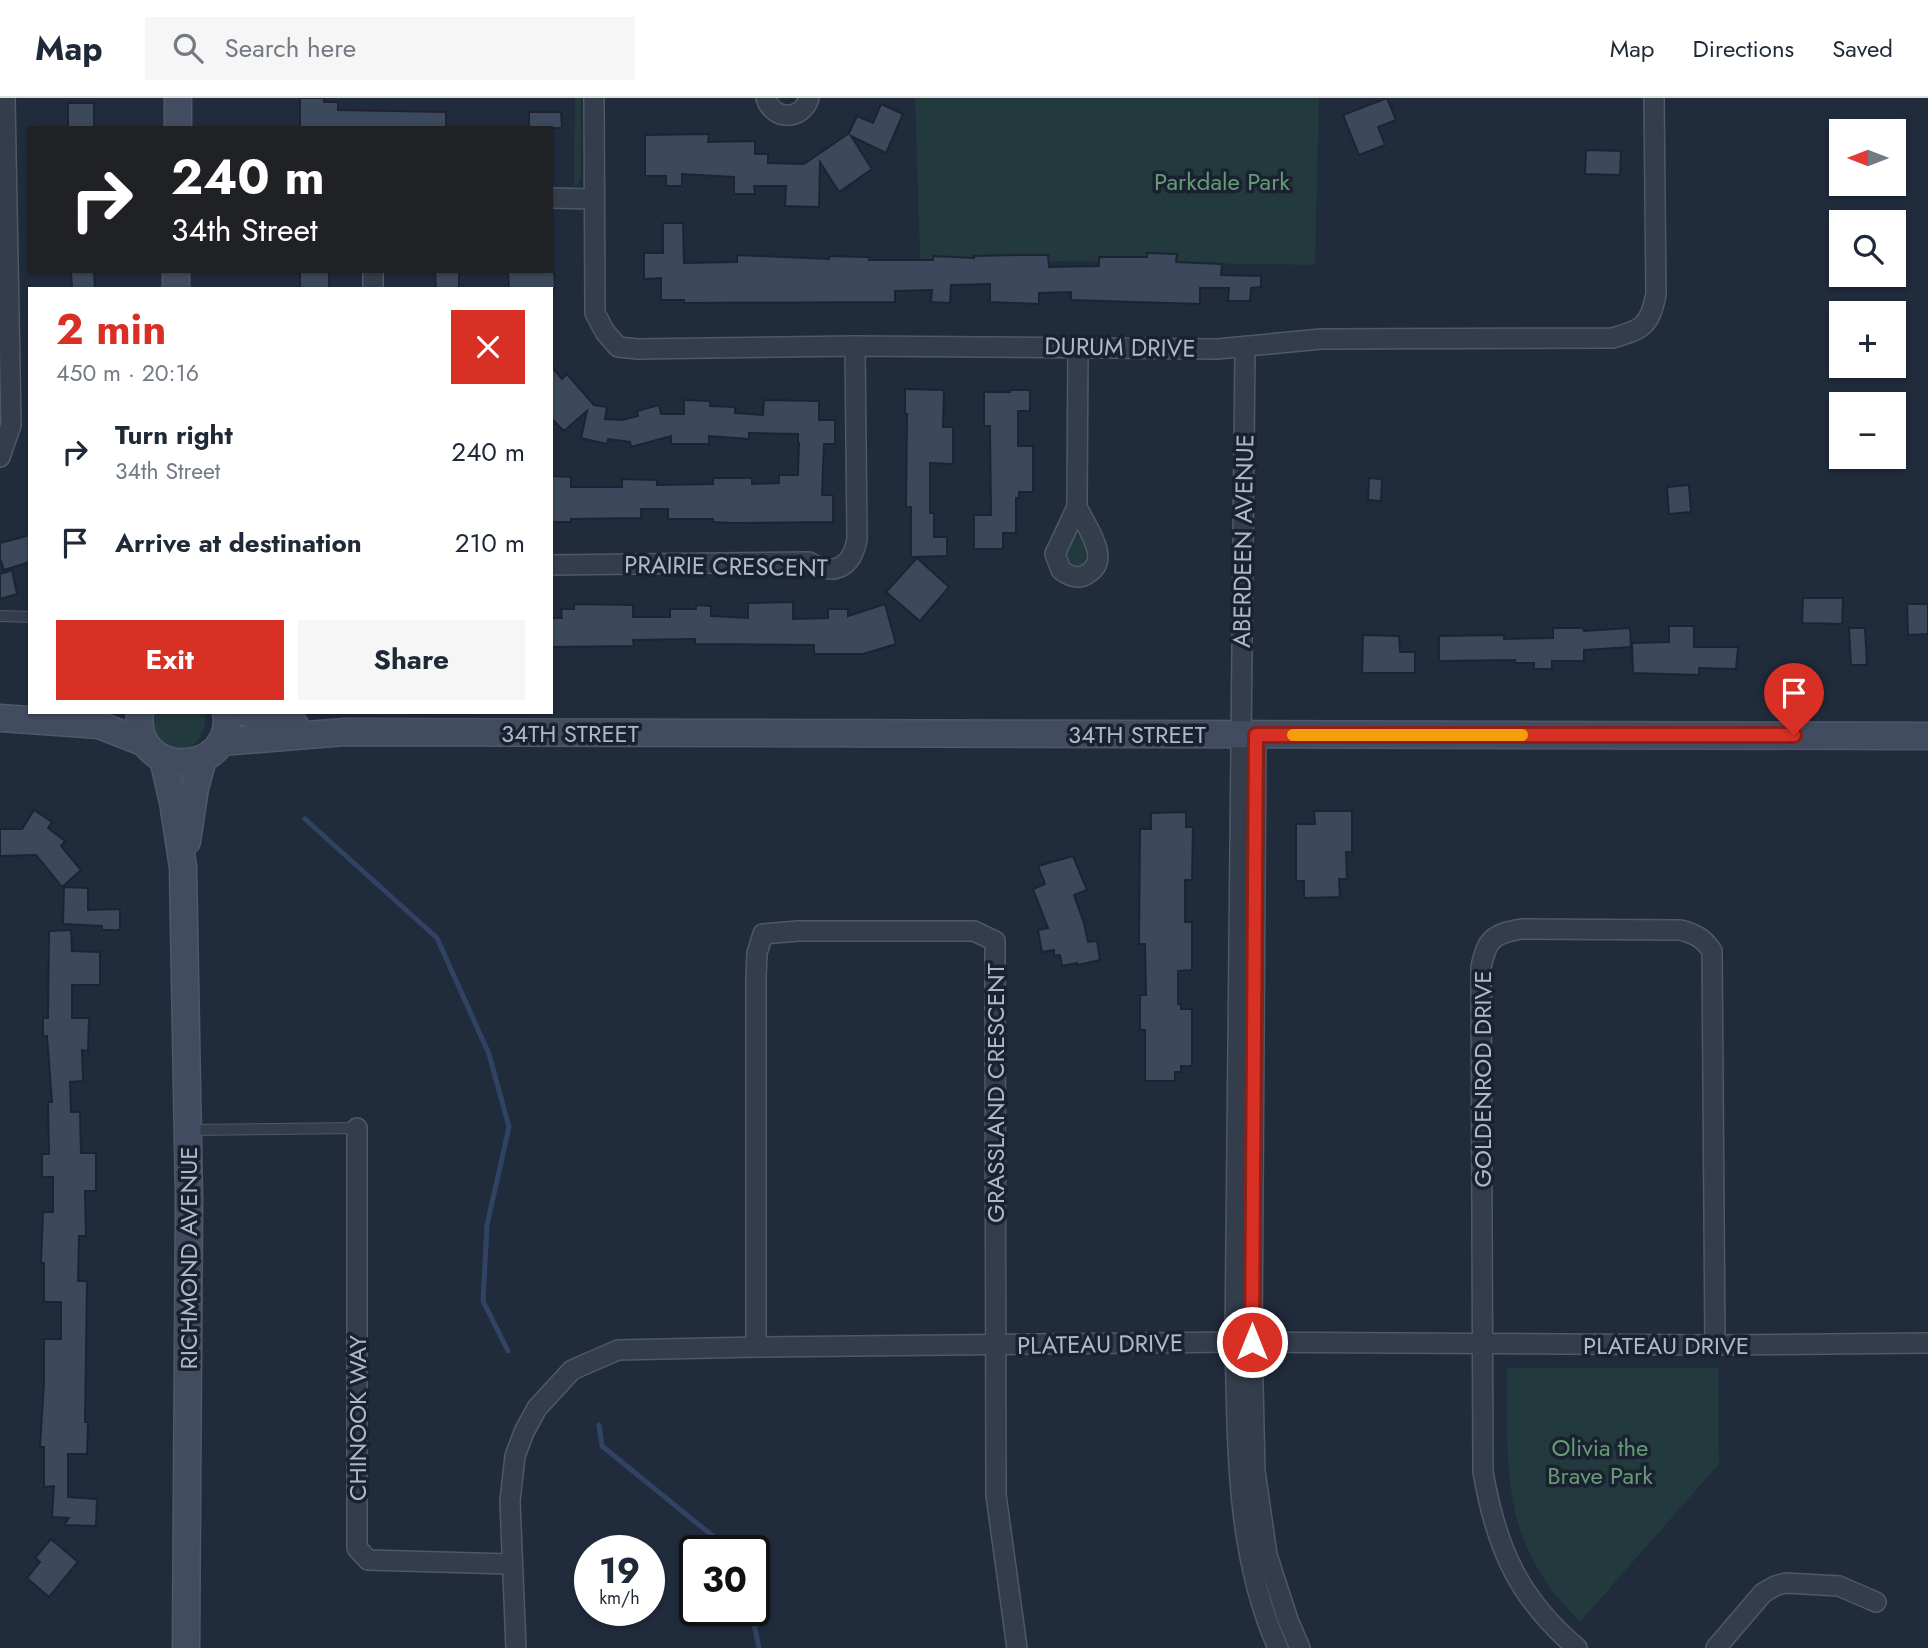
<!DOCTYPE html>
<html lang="en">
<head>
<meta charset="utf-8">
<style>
	body { margin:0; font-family:Jost,sans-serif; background:#f6f6f7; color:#1f2937; height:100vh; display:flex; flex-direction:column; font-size:26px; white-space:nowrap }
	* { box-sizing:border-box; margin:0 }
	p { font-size:23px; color:#747a83 }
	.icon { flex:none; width:38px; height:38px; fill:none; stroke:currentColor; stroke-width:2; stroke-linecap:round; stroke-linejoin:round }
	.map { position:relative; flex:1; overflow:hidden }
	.drawer { position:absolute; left:28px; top:189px; width:525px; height:427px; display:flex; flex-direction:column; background:#fff; border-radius:0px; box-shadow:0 2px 5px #0004 }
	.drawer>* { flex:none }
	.banner { position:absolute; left:28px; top:28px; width:525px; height:147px; border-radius:0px; box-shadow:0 2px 5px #0004; background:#202124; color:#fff; overflow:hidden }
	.needle { width:46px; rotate:270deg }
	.fabs { position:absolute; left:1829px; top:21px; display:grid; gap:14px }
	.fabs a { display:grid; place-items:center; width:77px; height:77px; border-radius:0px; background:#fff; box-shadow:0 2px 5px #0004; font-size:35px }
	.speed { position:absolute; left:574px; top:1437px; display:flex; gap:14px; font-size:35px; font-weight:700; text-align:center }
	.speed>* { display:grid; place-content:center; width:91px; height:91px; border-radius:50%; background:#fff; box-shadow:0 2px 5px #0004; line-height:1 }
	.speed small { font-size:18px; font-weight:400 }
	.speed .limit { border:4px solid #111; border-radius:10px; background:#fff; color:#111 }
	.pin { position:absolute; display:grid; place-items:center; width:60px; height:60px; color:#fff; margin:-72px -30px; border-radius:50% 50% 50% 0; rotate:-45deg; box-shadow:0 0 7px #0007 }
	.pin .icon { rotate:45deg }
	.me { position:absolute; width:77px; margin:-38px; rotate:0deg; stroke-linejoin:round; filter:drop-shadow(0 0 5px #0008) }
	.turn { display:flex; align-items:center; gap:24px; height:147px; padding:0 28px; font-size:32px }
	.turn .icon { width:91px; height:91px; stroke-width:2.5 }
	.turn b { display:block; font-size:49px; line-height:60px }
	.round { display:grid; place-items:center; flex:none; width:74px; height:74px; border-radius:0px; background:#f6f6f7 }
	.head { display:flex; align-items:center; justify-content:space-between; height:119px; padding:0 28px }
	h1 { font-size:42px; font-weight:700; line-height:52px; color:#d93025 }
	.button { display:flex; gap:14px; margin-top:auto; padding:14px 28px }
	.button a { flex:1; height:80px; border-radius:0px; background:#d93025; color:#fff; font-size:28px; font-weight:700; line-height:80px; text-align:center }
	.button a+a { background:#f6f6f7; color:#1f2937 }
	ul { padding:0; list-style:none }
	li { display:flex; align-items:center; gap:21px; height:91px; padding:0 28px }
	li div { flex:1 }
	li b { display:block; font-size:26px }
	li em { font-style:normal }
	header { display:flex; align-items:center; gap:42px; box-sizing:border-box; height:98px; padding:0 35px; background:#fff; border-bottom:2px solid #e0e1e3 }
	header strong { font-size:33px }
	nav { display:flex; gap:38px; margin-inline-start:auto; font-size:24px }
	.search { width:490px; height:63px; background:#f6f6f7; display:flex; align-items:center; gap:18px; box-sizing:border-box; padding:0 24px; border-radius:0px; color:#747a83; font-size:26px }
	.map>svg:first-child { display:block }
	.green { fill:#22393d }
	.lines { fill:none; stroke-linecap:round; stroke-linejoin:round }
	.stream { stroke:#314363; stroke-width:5 }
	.building { fill:#3c495c; stroke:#1c2433; stroke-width:2 }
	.lane-casing { stroke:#505867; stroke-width:12 }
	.street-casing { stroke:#505867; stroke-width:22 }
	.secondary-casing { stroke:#505867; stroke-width:29 }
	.lane { stroke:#343d4c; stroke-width:10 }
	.street { stroke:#343d4c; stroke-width:19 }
	.secondary { stroke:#424c60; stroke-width:26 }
	.route-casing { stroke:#8d1f18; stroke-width:18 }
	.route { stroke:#d93025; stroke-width:12 }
	.slow { stroke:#f59e0b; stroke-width:12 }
	.labels { text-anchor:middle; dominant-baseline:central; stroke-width:7; stroke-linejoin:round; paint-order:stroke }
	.park-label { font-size:24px; fill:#659b74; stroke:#1a2231 }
	.street-label { font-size:24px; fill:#b0b8c8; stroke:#1a2231 }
</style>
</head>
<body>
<header>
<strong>Map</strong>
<div class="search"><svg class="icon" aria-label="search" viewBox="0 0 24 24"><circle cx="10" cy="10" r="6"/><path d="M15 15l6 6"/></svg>Search here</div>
<nav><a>Map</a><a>Directions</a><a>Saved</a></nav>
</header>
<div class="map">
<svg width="1928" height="1550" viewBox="0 0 1928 1550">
	<rect width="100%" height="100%" fill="#202b3c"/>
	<g class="green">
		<polygon points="575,0 581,0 581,77 578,86 574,89"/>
		<polygon points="915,0 1319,0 1315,167 920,161"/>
		<polygon points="1075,436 1081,438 1088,449 1088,464 1081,469 1069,467 1064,456"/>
		<path d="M153 614H204C210 635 190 662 168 649 163 647 159 641 155 638Z"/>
		<path d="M1507 1270H1718L1719 1366 1580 1524C1500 1445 1507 1375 1507 1270Z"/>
	</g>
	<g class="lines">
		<g class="stream">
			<polyline points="305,721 437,840 489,956 509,1029 487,1127 483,1203 508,1253"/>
			<polyline points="599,1327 602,1348 730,1452"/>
			<polyline points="751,1512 759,1550"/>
		</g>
	</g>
	<g class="building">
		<polygon points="300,0 324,0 324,4 338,4 338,12 446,14 446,30 300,29"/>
		<polygon points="1387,0 1396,22 1378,29 1385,47 1359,57 1343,17"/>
		<rect x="68" y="5" width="26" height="25"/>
		<polygon points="881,6 903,16 886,55 851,38 872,71 839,94 820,64 819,109 785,108 786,88 754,88 755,96 734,96 734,79 682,76 682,88 666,88 666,78 645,78 645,37 709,36 708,44 755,43 755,56 768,56 768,65 804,66 849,35 857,18 873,25"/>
		<polygon points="529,14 561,14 562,30 529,30"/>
		<polygon points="1586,52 1621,53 1620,77 1585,76"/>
		<polygon points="663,125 683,125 684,165 737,164 737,157 829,161 829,158 869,159 869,162 933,162 933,158 974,160 974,158 1018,157 1048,157 1049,169 1099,168 1099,159 1147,159 1147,155 1177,156 1176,164 1222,166 1221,177 1261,178 1261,189 1251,190 1250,203 1228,203 1229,190 1200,190 1200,206 1071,202 1071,194 1039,195 1039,206 990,204 990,186 951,187 950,205 931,204 932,192 895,193 895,204 684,205 684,202 661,202 661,180 644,181 644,155 663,155"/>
		<polygon points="71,173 94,173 95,191 72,191"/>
		<rect x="300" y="173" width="29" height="18"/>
		<polygon points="435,173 459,173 459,191 436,191"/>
		<polygon points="508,173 554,173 555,191 509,191"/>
		<polygon points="551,268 562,281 567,276 594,307 607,309 605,321 622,322 638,318 637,313 659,307 661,316 684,316 684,302 710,303 710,308 735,309 735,315 763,317 764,302 819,303 819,322 835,322 835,346 824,346 822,397 833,397 833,424 732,425 713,424 713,421 668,421 668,411 641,411 641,420 571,421 571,424 551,424 551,378 571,379 571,389 622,389 622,381 657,382 657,387 713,386 713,380 752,380 752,386 779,385 779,377 798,377 799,345 798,345 798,336 749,335 749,341 709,338 709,346 671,346 671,338 631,349 630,344 608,341 607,346 581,340 587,313 564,333 551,320"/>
		<polygon points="905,291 944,292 943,329 953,329 953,366 930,365 930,415 934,415 934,439 947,439 947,458 911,459 911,409 906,409 907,316 905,316"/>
		<polygon points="1010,292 1030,292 1030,313 1018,313 1018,348 1033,348 1033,394 1019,394 1019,400 1016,400 1016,435 1003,435 1003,451 974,451 974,417 991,417 990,328 984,328 984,294 1010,294"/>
		<polygon points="1369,380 1382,381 1381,403 1368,402"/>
		<polygon points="1689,387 1691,414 1669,416 1667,389"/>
		<polygon points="30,437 30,464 4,472 0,460 0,445"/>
		<polygon points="917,460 949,489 920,523 886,494"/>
		<polygon points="12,472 17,496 0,501 0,476"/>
		<polygon points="1803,500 1843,500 1842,526 1802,525"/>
		<polygon points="793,504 793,521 828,520 828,511 848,511 848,518 885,506 896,546 863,556 814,556 814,547 695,546 695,541 633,542 634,548 551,549 551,520 562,520 561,511 574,511 574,506 633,507 633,519 670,519 670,511 696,511 696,507 711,508 711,518 748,520 748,505"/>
		<polygon points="1907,506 1928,506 1928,536 1908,537"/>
		<polygon points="1669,528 1694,528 1694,549 1738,549 1736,571 1699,570 1699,577 1633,575 1632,545 1669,544"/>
		<polygon points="1553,530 1583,530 1584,533 1630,530 1631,549 1584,552 1584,563 1552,563 1552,571 1534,571 1534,565 1515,565 1515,562 1439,563 1439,538 1504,537 1504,541 1553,540"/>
		<polygon points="1849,530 1865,530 1867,567 1851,567"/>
		<polygon points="1363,537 1399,538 1400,554 1415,554 1415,575 1362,575"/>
		<polygon points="34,712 52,724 48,730 65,743 61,748 81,772 62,789 36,757 0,758 0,731 22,731"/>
		<polygon points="1314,713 1352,713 1352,754 1346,754 1347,781 1339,781 1340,799 1304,800 1304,783 1296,783 1296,726 1315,726"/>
		<polygon points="1186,714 1186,729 1193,729 1192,782 1185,782 1185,824 1192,824 1192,872 1178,873 1178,906 1181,906 1181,911 1192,911 1192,968 1181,968 1181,974 1175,974 1175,983 1145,983 1145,932 1140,932 1140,897 1146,897 1145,846 1139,846 1140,731 1151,731 1151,715"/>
		<polygon points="1073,758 1087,792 1074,797 1084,825 1088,844 1097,843 1100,862 1078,867 1077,865 1062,868 1060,857 1054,858 1054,852 1042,854 1038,832 1048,830 1033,791 1045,786 1038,768"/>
		<polygon points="64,789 88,790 88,812 120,811 120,832 102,832 102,828 63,826"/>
		<polygon points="71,832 72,853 100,854 100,887 72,887 72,920 89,920 88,953 82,952 83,983 70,984 71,1014 80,1014 81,1055 96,1055 96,1093 85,1093 86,1138 79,1138 78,1183 87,1183 85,1324 88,1324 87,1356 68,1356 68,1399 97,1401 96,1428 64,1427 69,1420 52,1419 54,1388 44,1389 44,1349 40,1349 44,1285 44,1241 61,1241 61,1204 44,1204 44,1165 41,1165 43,1114 53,1114 53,1079 42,1079 42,1056 49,1056 48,1004 52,1004 47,938 43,938 43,920 48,920 49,833"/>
		<polygon points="51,1441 78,1464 49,1499 27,1480 40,1464 35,1460"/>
	</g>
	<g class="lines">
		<g class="lane-casing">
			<g id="lane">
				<polyline points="0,518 30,519"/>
				<polyline points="189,1032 357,1030"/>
			</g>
		</g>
		<g class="street-casing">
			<g id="street">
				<path d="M594 0 595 215 605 234 618 249 638 251 855 248 1217 251 1321 241 1612 240C1642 232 1650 228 1656 196L1654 0"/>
				<path d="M766 0C773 23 802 23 809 0"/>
				<polyline points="551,100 594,101"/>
				<polyline points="373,191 373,173"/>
				<path d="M1245 250 1235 1244C1238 1348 1235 1453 1278 1550"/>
				<polyline points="0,359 11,327 5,0"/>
				<path d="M1077 409C1085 428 1113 461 1087 476 1078 482 1069 478 1061 472L1055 456Z"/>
				<polyline points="1077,409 1078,249"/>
				<path d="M551 467 809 464C835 479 852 469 857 441L855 248"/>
				<polyline points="1256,637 1252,1244 1255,1373 1267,1457 1288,1522 1300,1550"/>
				<polyline points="357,1030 357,1450 368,1462 511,1466"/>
				<polyline points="756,1249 756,878 757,855 763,836 798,833 974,833 995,843 996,1397 1017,1550"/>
				<polyline points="516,1550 510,1403 515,1358 524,1334 537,1310 572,1272 618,1252 756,1249 1235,1244 1715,1247 1928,1245"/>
				<path d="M1577 1550C1518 1500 1496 1449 1483 1374L1481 869C1487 841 1493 836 1521 831L1680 832C1696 836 1703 840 1712 853L1715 1247"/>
				<polyline points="1716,1550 1763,1495 1775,1488 1786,1485 1839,1488 1876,1504"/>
			</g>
		</g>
		<g class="secondary-casing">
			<g id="secondary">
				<polyline points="178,30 178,0"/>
				<polyline points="176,191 176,173"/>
				<path d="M140 614C131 683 237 679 226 614"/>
				<polyline points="245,614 264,622 295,627"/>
				<polyline points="0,620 99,627 145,645"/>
				<polyline points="221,644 345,634 1928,638"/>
				<polyline points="163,661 173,704 183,769 189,1101 186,1550"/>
				<polyline points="187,743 195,690 203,661"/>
			</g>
		</g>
		<use href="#lane" class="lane"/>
		<use href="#street" class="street"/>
		<use href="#secondary" class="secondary"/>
	</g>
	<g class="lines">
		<g class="route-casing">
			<polyline id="route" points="1252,1244 1256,637 1794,637"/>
		</g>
		<use href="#route" class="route"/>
		<polyline class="slow" points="1293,637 1522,637"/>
	</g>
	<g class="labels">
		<g class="park-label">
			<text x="1222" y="83">Parkdale Park</text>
			<text x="1600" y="1349">Olivia the<tspan x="1600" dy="28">Brave Park</tspan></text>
		</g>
		<g class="street-label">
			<text transform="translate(1120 249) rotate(1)">DURUM DRIVE</text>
			<text transform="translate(1243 443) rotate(-89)">ABERDEEN AVENUE</text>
			<text transform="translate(726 468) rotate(1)">PRAIRIE CRESCENT</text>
			<text x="570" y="635">34TH STREET</text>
			<text x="1137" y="636">34TH STREET</text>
			<text transform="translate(1482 981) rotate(-90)">GOLDENROD DRIVE</text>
			<text transform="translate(995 995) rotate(-90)">GRASSLAND CRESCENT</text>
			<text transform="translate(188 1160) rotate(-90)">RICHMOND AVENUE</text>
			<text transform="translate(1100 1246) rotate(-1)">PLATEAU DRIVE</text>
			<text x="1666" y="1247">PLATEAU DRIVE</text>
			<text transform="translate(357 1320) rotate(-90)">CHINOOK WAY</text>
		</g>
	</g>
</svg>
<div class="fabs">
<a><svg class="needle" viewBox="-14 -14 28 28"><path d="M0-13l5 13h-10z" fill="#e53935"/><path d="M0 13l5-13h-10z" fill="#747a83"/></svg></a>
<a><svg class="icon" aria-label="search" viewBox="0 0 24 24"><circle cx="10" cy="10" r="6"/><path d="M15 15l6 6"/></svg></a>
<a>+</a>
<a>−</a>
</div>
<div class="speed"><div>19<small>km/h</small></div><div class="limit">30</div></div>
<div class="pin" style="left:1794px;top:637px;background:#d93025"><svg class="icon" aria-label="arrive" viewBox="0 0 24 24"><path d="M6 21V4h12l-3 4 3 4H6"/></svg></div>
<svg class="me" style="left:1252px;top:1244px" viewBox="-20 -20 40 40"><circle r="17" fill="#d93025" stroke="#fff" stroke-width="3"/><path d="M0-11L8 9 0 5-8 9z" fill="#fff"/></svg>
<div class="banner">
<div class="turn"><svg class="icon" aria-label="right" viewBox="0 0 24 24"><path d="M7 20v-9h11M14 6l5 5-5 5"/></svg><div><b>240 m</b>34th Street</div></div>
</div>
<section class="drawer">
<div class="head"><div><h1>2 min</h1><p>450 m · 20:16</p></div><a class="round" style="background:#d93025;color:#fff"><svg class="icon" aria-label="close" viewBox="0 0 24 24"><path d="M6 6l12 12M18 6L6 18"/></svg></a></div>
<ul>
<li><svg class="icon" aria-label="right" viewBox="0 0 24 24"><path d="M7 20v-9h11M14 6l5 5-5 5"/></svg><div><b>Turn right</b><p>34th Street</p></div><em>240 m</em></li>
<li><svg class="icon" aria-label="arrive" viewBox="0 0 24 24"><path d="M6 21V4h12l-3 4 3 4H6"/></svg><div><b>Arrive at destination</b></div><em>210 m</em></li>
</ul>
<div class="button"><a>Exit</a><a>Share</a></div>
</section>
</div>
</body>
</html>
